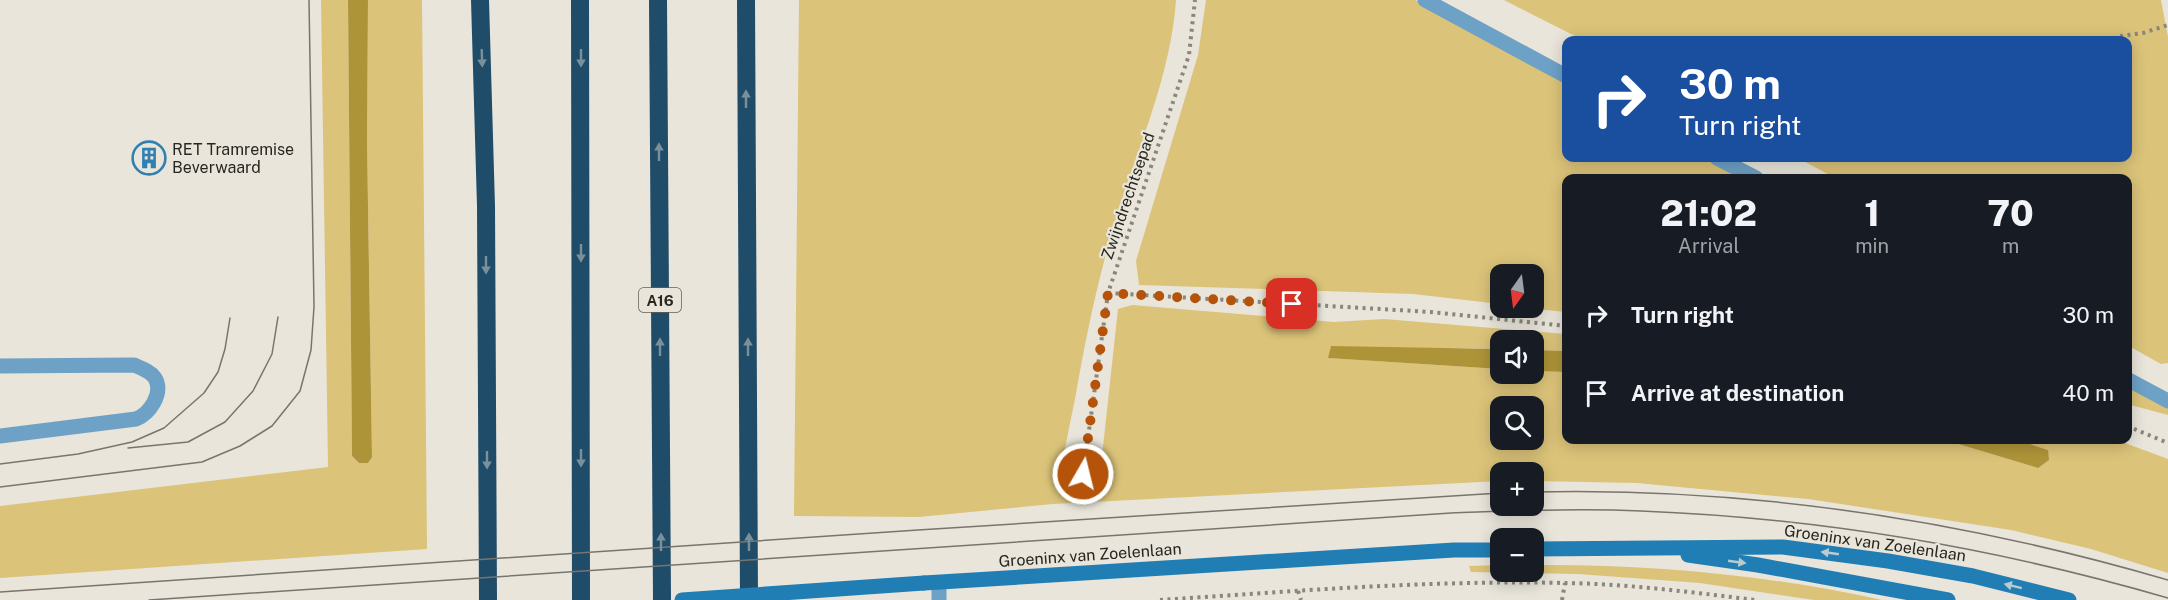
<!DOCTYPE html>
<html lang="en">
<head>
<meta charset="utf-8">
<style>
	body { margin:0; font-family:"Public Sans",sans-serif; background:#20242c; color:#f1f3f6; height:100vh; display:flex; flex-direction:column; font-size:22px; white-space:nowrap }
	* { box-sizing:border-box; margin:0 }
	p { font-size:20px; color:#9ea1a6 }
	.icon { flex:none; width:33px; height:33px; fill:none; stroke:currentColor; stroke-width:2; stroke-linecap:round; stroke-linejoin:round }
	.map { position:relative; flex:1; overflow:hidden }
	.side { position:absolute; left:1562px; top:174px; width:570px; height:270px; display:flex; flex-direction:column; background:#171b24; border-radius:12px; box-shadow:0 3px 15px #0003 }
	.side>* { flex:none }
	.banner { position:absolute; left:1562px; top:36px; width:570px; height:126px; border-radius:12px; box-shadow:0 3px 15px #0003; background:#1a4fa0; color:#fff; overflow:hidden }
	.needle { width:39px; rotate:194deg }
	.tools { position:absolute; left:1490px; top:264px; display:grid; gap:12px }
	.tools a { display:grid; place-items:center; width:54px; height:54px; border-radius:12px; background:#171b24; box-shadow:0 3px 15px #0003; font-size:30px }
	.pin { position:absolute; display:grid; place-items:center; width:51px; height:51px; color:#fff; margin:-26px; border-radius:12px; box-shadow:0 3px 9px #0006 }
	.me { position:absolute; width:66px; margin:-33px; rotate:8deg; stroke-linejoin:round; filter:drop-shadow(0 0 4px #0008) }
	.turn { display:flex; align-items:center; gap:21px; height:126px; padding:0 18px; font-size:27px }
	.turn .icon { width:78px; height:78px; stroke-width:2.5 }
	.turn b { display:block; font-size:42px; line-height:51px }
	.eta { display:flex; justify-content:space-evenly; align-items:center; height:102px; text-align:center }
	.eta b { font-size:36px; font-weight:800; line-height:42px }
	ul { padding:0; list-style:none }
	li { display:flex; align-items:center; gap:18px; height:78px; padding:0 18px }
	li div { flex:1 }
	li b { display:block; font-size:22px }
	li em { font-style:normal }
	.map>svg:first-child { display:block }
	.green { fill:#dbc379; fill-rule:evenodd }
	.water { fill:#ae9439 }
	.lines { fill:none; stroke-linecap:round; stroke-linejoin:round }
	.path { stroke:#89867e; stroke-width:4; stroke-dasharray:3 4.5; stroke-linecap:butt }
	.lane { stroke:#6da1c6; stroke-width:15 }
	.street { stroke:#6da1c6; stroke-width:15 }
	.secondary { stroke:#217eb4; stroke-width:15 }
	.highway { stroke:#1f4c69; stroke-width:18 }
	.tram { stroke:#78756e; stroke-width:1.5 }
	.secondary-bridge { stroke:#217eb4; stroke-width:15 }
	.oneway { fill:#7a919c }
	.oneway2 { fill:#b7cbd0 }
	.route { stroke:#b45309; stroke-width:10; stroke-dasharray:0 18 }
	.labels { text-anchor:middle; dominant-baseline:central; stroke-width:4.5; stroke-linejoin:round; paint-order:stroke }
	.shield { fill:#e9e5da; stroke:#615f58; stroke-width:1.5 }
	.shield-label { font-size:15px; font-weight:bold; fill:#272621 }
	.poi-label { font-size:16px; fill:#272621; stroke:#e9e5da; text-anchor:start }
	.street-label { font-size:16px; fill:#272621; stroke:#e9e5da }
</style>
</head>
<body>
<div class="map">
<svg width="2168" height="600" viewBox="0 0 2168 600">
	<rect width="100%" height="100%" fill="#e9e5da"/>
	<g class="green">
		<polygon points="321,0 348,0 352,456 359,463 368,463 372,456 367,142 368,0 422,0 427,549 0,578 0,506 328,467"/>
		<path d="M799 0H1176C1171 73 1140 143 1118 212 1099 273 1086 336 1075 399 1070 423 1065 447 1061 471L1100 474 1118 309 1132 305 1334 322 1384 319 1566 334V351L1533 350V340H1500V349L1463 348 1329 358 1500 369V374H1533V371L1566 372V440H1945L2038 468 2048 450 2018 440H2117L2168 459V573L2091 549 2011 530 1808 499 1637 483 1533 481V472H1500V481L1053 504 919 517 794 516ZM1500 406H1533V440H1500Z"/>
		<polygon points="1206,0 1415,0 1566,77 1566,158 1725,158 1766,178 1566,178 1566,312 1526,308 1533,308 1533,274 1500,274 1500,304 1413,294 1139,285 1136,261 1198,55"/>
		<polygon points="1504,0 2161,0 2168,37 2168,363 2161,364 2127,345 2127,178 1835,178 1798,158 2127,158 2127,40 1583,40"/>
		<polygon points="2127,377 2168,401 2168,415 2127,404"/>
		<path d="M1500 565V572H1533V565C1649 564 1769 575 1882 600H1814L1700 583 1578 574 1471 572 1469 566Z"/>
	</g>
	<g class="water">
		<polygon points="348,0 368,0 367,142 372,457 368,463 359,463 352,456"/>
		<polygon points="1331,346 1500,349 1500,369 1328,358"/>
		<polygon points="1533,350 1566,351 1566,372 1533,371"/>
		<polygon points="1945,440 2018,440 2048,450 2049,460 2038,468"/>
	</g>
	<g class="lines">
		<g class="path">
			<polyline points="2120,36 2143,33 2168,25"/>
			<polyline points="1108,293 1431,312 1566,326"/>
			<polyline points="2127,426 2168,443"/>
			<polyline points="1083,474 1108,293 1189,55 1195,0"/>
			<polyline points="1298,591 1301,600"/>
			<path d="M1160 600C1295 591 1429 580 1565 583 1628 584 1691 592 1755 600"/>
			<polyline points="1562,600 1565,583"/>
		</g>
		<g class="lane">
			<path d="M0 366 134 365C141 368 150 371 155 378 164 394 149 414 136 419L0 436"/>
			<polyline points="939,583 939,600"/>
		</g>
		<g class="street">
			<polyline points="1425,0 1566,76"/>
			<polyline points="1717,158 1756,178"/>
			<polyline points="2127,379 2168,401"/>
		</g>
		<g class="secondary">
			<polyline points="1533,549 1783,547 1888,561 1973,576 2069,600"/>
			<polyline points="1688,555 1758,565 1948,600"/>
			<polyline points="924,583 1454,550 1500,550"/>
		</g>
		<g class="highway">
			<polyline points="480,0 486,206 488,600"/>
			<polyline points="580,0 581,600"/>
			<polyline points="658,0 662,600"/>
			<polyline points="746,0 749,600"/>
		</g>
		<g class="tram">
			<polyline points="128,448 188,442 225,422 253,391 272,354 278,317"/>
			<polyline points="0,464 78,454 132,442 164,428 204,393 218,372 225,349 230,318"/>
			<polyline points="0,487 202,462 240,446 272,426 300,391 311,350 314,307 309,0"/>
			<path d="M1533 492C1748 487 1962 520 2168 580"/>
			<polyline points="0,592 918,530 1500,493"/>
			<path d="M149 600 1451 513C1514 511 1578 508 1641 511 1820 518 1996 548 2168 598"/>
		</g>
		<polyline class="secondary-bridge" points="682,600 924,583"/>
	</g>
	<defs><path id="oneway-solid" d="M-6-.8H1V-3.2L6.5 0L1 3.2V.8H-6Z" transform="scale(1.5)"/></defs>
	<g class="oneway">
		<use href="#oneway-solid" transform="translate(482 58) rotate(88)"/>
		<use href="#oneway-solid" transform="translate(581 58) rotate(90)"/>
		<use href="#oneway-solid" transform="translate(746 99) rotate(-90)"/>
		<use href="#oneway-solid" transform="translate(659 152) rotate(-90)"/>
		<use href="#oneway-solid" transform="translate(581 253) rotate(90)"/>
		<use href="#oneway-solid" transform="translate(486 265) rotate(90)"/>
		<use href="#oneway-solid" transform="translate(660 347) rotate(-90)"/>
		<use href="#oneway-solid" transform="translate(748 347) rotate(-90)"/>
		<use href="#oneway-solid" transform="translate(581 458) rotate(90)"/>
		<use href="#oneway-solid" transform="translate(487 460) rotate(90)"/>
		<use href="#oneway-solid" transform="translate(661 542) rotate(-90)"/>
		<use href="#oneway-solid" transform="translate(749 542) rotate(-90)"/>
	</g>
	<g class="oneway2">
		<use href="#oneway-solid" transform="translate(1830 553) rotate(-172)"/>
		<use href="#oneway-solid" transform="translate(1737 562) rotate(8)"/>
		<use href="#oneway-solid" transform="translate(2013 586) rotate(-166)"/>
	</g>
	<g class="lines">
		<polyline class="route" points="1083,474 1108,293 1292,304"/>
	</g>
	<defs>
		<g id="building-ring" transform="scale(1.725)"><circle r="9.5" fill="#e9e5da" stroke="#3080b1" stroke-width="1.5"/><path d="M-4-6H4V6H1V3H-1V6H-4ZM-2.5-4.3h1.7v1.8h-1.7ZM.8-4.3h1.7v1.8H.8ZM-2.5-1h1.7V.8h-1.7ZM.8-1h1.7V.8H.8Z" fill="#3080b1"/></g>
	</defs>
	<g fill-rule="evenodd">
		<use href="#building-ring" x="149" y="158"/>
	</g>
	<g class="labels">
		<rect class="shield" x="639" y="288" width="42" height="24" rx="4.5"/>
		<g class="shield-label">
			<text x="660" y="300">A16</text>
		</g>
		<g class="poi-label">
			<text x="172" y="149">RET Tramremise<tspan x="172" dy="18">Beverwaard</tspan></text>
		</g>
		<g class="street-label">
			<text transform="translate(1128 196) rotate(-71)">Zwijndrechtsepad</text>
			<text transform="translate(1875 543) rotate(8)">Groeninx van Zoelenlaan</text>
			<text transform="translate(1090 555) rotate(-4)">Groeninx van Zoelenlaan</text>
		</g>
	</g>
</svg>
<div class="tools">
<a><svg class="needle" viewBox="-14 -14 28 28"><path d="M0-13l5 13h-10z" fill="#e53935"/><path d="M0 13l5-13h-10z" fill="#9ea1a6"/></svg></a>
<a><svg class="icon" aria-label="sound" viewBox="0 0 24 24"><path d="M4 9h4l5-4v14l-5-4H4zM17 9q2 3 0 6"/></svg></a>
<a><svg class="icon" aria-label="search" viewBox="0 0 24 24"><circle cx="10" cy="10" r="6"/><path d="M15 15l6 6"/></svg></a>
<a>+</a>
<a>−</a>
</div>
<div class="pin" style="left:1292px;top:304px;background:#d93025"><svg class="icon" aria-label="arrive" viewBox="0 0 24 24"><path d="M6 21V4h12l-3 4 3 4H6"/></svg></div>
<svg class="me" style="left:1083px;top:474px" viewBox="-20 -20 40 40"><circle r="17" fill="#b45309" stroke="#fff" stroke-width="3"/><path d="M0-11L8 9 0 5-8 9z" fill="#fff"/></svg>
<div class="banner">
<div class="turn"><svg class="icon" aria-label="right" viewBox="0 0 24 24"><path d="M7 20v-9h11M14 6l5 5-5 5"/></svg><div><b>30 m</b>Turn right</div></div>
</div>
<section class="side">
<div class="eta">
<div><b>21:02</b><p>Arrival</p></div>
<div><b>1</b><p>min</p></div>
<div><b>70</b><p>m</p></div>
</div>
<ul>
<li><svg class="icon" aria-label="right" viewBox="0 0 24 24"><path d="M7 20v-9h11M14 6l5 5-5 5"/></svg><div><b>Turn right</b></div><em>30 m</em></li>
<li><svg class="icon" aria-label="arrive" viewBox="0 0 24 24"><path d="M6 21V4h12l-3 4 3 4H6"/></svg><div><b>Arrive at destination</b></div><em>40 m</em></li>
</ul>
</section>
</div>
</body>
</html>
